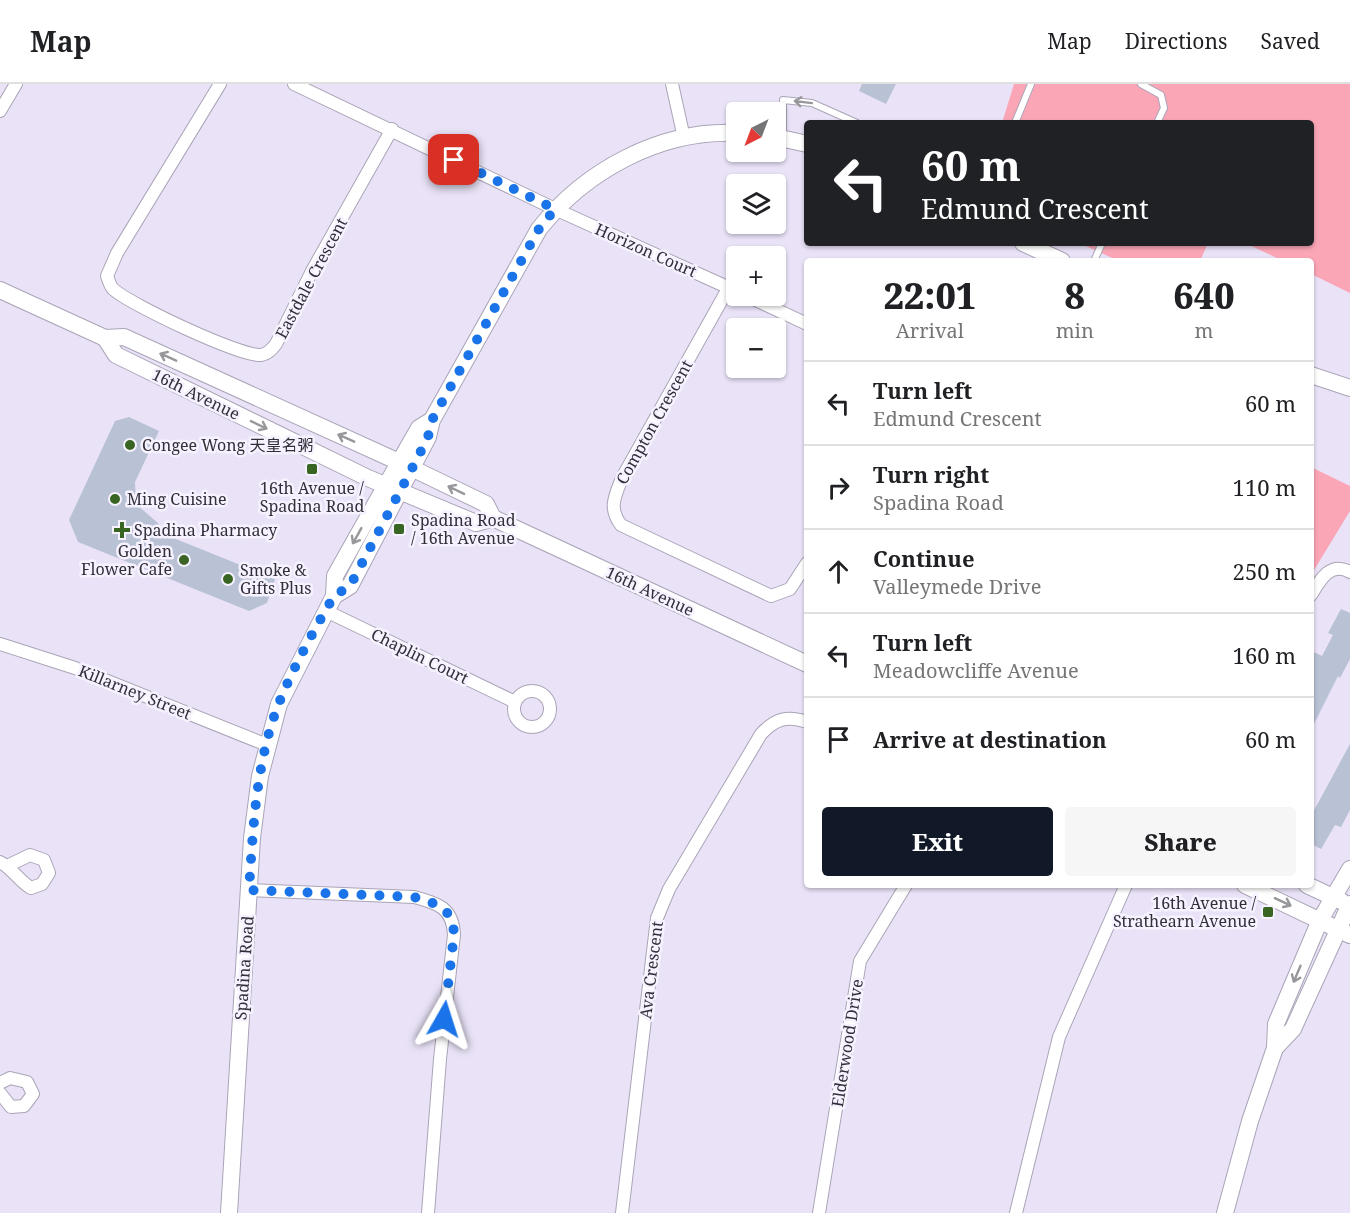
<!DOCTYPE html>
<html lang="en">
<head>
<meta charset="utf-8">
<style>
	body { margin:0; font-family:"Noto Serif","Noto Sans SC",serif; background:#f6f6f6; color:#202124; height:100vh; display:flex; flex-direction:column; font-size:22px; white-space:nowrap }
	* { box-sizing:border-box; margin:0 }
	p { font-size:20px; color:#757577 }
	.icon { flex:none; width:33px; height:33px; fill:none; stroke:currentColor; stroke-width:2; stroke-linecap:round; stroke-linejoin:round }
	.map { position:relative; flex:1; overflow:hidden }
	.drawer { position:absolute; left:804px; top:174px; width:510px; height:630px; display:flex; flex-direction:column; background:#fff; border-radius:6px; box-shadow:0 2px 4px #0004 }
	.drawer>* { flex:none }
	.banner { position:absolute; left:804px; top:36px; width:510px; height:126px; border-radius:6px; box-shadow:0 2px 4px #0004; background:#202124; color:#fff; overflow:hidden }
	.needle { width:39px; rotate:222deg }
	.fabs { position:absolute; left:726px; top:18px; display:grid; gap:12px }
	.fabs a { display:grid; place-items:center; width:60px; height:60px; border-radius:6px; background:#fff; box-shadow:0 2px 4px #0004; font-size:30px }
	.pin { position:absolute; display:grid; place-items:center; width:51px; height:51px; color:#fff; margin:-26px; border-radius:12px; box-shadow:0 3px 9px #0006 }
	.me { position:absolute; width:66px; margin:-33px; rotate:6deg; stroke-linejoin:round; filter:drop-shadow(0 0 4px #0008) }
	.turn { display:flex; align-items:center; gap:21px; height:126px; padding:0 18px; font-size:27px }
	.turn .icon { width:78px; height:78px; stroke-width:2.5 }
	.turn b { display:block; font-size:42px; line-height:51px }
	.eta { display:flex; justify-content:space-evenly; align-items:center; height:102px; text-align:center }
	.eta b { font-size:36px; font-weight:800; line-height:42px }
	.cta { display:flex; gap:12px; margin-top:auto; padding:12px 18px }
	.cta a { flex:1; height:69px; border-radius:6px; background:#111827; color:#fff; font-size:24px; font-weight:800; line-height:69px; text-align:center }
	.cta a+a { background:#f6f6f6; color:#202124 }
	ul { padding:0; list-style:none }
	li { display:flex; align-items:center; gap:18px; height:84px; padding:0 18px; border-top:2px solid #e0e0e0 }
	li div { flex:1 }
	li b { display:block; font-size:22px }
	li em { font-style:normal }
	header { display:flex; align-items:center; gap:36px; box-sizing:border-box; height:84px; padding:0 30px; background:#fff; border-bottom:2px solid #e0e0e0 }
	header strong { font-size:28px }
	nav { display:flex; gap:33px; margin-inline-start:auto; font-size:21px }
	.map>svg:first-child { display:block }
	.green { fill:#fba6b7 }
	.building { fill:#b9c1d4 }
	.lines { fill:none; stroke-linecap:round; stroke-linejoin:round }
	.lane-casing { stroke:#aaa4b7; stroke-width:8 }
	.street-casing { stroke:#aaa4b7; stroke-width:14 }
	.secondary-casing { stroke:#aaa4b7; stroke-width:18 }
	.lane { stroke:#fff; stroke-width:6 }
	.street { stroke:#fff; stroke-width:12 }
	.secondary { stroke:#fff; stroke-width:16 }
	.oneway { stroke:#98979b }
	.route { stroke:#1a73e8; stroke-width:10; stroke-dasharray:0 18 }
	.poi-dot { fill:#396523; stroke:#f6f2ff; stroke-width:2 }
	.labels { text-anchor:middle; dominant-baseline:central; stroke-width:5; stroke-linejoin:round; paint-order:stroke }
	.street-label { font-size:16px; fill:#322f37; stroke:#f6f2ff }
	.poi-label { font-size:16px; fill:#322f37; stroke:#f6f2ff; text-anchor:start }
</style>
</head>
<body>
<header>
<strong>Map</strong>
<nav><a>Map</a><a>Directions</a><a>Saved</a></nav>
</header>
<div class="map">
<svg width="1350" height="1129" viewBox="0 0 1350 1129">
	<rect width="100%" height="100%" fill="#eae3f8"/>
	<g class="green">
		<polygon points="1014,0 1350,0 1350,209 1311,190 1311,177 1283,177 1245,159 1311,159 1311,39 1002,39"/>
		<polygon points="1079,159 1208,159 1200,177 1119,177"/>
		<polygon points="1311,383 1350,402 1350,427 1311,491"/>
	</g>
	<g class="building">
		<polygon points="862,0 896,0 886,20 859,7"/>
		<polygon points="129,333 159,347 135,398 136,420 159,440 156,447 275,495 267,519 249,527 78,458 69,436 115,337"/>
		<polygon points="1341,525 1350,529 1350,575 1340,594 1338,592 1311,646 1311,574 1314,568 1322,572 1333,551 1328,549"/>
		<polygon points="1350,660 1350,726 1341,743 1335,741 1321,765 1311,760 1311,732"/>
	</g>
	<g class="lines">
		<g class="lane-casing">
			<g id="lane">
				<polyline points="1141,0 1161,11 1164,24 1157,39"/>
				<polyline points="1015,39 1031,0"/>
				<polyline points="783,54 783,16 812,19 857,39"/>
				<polyline points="1094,177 1102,159"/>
			</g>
		</g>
		<g class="street-casing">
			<g id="street">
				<path d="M220 0 117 169 107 192C109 197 110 202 113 205 129 220 241 273 261 271 268 270 272 265 276 260L312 187 392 45"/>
				<polyline points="294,0 555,125 736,207"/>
				<polyline points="672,0 684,54"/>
				<polyline points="0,27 16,0"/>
				<path d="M729 203 622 394C615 412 608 424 621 441L771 512 790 505 807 479"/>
				<polyline points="747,212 807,240"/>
				<path d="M1311 511C1320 496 1330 477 1350 488"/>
				<polyline points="326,527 515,618"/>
				<polyline points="0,560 75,584 267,661"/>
				<circle cx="532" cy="625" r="18"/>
				<path d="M0 778C12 784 19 797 31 804L42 800 49 789 44 776 30 771 7 782"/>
				<path d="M249 806 414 813C438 819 453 824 454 851L440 975 428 1129"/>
				<polyline points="0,999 10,994 27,998 33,1010 24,1022 11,1023 0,1009"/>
				<path d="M622 1129 657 834 669 805 761 650C775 635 787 631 807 638"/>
				<polyline points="819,1129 860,877 906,801"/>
				<polyline points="1016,1129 1059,953 1126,801"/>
			</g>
		</g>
		<g class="secondary-casing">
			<g id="secondary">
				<polyline points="776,53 807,60"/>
				<polyline points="1023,159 1062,177"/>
				<polyline points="0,206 105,254 124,253 399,378 486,420 493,434 807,580"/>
				<polyline points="105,254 116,271 368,394 476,439 493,434"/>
				<polyline points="1311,291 1350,304"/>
				<polyline points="334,512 335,492 376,419 419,344 432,336"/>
				<polyline points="1245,801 1350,851"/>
				<polyline points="1307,801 1341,817"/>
				<polyline points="1275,964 1293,945 1350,820"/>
				<path d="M229 1129 252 754 260 692 279 620 334 512 350 502 428 353 432 336 539 145C586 86 660 46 736 49"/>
				<polyline points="1225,1129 1250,1037 1275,964 1276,940 1320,836 1350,785"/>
			</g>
		</g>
		<use href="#lane" class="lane"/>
		<use href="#street" class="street"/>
		<use href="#secondary" class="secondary"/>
	</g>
	<defs><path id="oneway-shaft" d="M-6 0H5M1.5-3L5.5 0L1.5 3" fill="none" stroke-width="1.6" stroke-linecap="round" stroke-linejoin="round" transform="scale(1.5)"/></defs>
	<g class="oneway">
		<use href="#oneway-shaft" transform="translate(803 18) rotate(-173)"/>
		<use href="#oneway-shaft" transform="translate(168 273) rotate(-156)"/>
		<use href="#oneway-shaft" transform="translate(259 341) rotate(26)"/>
		<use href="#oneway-shaft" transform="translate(346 354) rotate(-156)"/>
		<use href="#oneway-shaft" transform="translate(456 406) rotate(-154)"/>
		<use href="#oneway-shaft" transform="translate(357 452) rotate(119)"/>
		<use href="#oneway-shaft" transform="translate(1283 818) rotate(25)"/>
		<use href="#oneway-shaft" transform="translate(1297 890) rotate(113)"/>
	</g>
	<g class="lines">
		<path class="route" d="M444 935 454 851C453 824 438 820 414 813L249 806C253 745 256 677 279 619 294 582 314 546 334 512L350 502 418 373 428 353 432 336 539 145 555 125 454 76"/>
	</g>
	<g class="poi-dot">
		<circle cx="130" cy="361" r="6"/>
		<rect x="306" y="379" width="12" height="12" rx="3"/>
		<circle cx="115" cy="415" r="6"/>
		<rect x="393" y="439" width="12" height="12" rx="3"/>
		<path d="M119 437h6v6h6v6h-6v6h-6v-6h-6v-6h6z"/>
		<circle cx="184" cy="476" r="6"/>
		<circle cx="228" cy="495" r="6"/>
		<rect x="1262" y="822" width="12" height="12" rx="3"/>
	</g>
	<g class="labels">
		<g class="street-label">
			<text transform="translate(646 166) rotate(24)">Horizon Court</text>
			<text transform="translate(311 194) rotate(-62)">Eastdale Crescent</text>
			<text transform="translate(196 310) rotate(26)">16th Avenue</text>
			<text transform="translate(654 338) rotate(-61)">Compton Crescent</text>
			<text transform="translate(650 507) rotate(25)">16th Avenue</text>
			<text transform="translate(420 572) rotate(26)">Chaplin Court</text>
			<text transform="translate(135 608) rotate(22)">Killarney Street</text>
			<text transform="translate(244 884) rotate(-86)">Spadina Road</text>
			<text transform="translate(651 886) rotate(-83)">Ava Crescent</text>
			<text transform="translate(847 959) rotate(-81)">Elderwood Drive</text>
		</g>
		<g class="poi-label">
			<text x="142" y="361">Congee Wong 天皇名粥</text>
			<text x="312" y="404" text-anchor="middle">16th Avenue /<tspan x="312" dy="18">Spadina Road</tspan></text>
			<text x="127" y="415">Ming Cuisine</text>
			<text x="411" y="436">Spadina Road<tspan x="411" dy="18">/ 16th Avenue</tspan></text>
			<text x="134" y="446">Spadina Pharmacy</text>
			<text x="172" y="467" text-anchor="end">Golden<tspan x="172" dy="18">Flower Cafe</tspan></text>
			<text x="240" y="486">Smoke &amp;<tspan x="240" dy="18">Gifts Plus</tspan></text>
			<text x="1256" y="819" text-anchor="end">16th Avenue /<tspan x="1256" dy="18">Strathearn Avenue</tspan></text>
		</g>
	</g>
</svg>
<div class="fabs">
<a><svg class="needle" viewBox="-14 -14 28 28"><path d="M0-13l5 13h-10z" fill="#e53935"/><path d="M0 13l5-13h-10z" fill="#757577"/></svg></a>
<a><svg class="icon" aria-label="layers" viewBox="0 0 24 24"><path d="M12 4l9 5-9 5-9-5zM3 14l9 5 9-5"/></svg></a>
<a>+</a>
<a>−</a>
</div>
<div class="pin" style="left:454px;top:76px;background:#d93025"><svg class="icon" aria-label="arrive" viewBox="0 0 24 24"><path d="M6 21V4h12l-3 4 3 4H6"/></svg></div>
<svg class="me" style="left:444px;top:935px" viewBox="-20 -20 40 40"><path d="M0-17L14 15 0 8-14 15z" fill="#1a73e8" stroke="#fff" stroke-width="4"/></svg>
<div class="banner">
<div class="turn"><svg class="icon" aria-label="left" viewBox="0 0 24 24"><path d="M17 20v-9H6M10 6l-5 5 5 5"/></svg><div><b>60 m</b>Edmund Crescent</div></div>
</div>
<section class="drawer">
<div class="eta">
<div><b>22:01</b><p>Arrival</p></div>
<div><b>8</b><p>min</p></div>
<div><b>640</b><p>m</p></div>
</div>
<ul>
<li><svg class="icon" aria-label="left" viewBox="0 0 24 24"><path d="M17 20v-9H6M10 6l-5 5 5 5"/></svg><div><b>Turn left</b><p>Edmund Crescent</p></div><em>60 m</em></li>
<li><svg class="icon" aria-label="right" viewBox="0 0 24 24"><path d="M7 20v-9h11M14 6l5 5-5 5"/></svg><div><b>Turn right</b><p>Spadina Road</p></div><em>110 m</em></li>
<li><svg class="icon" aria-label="ahead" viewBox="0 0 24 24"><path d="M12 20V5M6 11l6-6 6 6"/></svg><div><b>Continue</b><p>Valleymede Drive</p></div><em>250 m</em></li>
<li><svg class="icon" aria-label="left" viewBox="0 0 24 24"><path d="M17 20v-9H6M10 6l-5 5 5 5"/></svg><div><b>Turn left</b><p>Meadowcliffe Avenue</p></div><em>160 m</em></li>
<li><svg class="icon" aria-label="arrive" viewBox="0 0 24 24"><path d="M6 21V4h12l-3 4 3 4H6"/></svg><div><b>Arrive at destination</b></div><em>60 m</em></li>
</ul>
<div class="cta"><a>Exit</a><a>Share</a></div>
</section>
</div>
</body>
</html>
